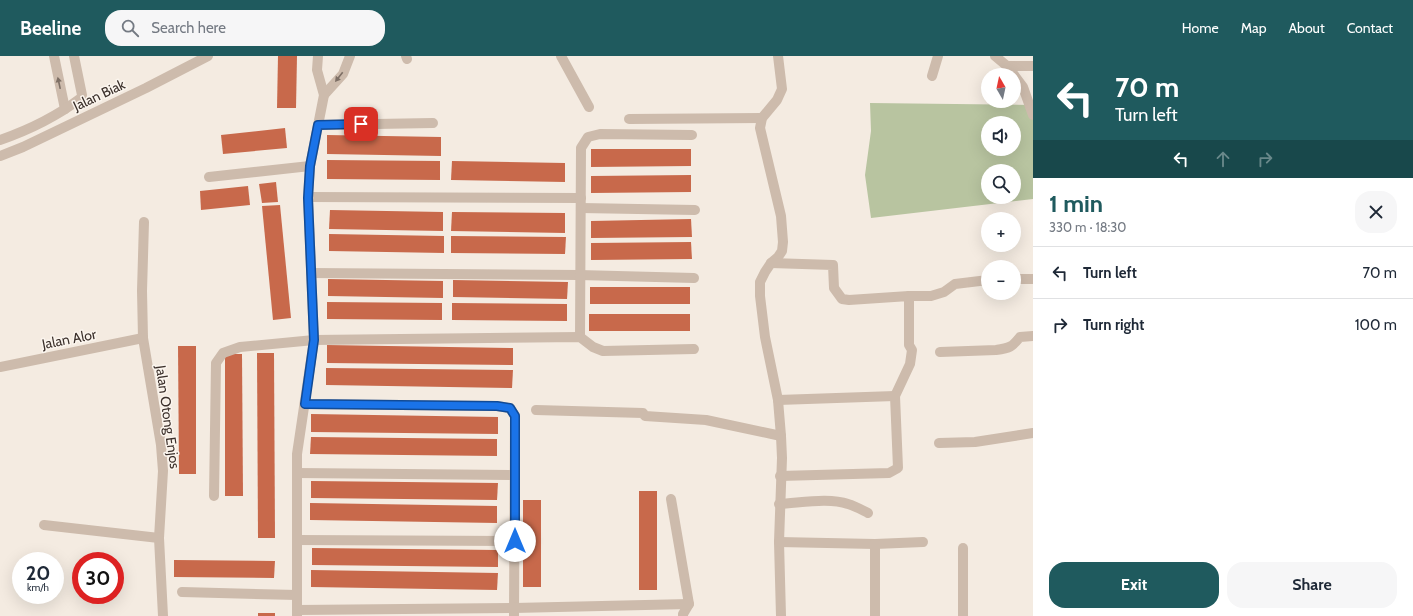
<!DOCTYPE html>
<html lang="en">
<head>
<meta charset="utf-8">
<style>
	body { margin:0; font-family:Cabin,sans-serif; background:#f6f6f7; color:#1f2937; height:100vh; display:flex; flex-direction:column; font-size:15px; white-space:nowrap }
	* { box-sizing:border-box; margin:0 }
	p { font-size:13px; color:#747a83 }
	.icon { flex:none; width:22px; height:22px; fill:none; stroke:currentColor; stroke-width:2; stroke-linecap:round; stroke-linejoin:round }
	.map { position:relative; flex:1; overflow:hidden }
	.drawer { display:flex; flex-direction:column; background:#fff; width:380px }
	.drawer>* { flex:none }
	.top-card { background:#1f5a5e; color:#fff; overflow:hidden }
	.needle { width:26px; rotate:351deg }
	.fabs { position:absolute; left:981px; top:12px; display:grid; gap:8px }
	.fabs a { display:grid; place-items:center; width:40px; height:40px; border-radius:50%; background:#fff; box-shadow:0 4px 16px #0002; font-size:20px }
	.speed { position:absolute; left:12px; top:496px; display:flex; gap:8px; font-size:20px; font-weight:700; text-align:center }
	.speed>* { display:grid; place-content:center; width:52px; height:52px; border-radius:50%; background:#fff; box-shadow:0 4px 16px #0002; line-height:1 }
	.speed small { font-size:10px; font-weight:400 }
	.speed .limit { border:6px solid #d22; background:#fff; color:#111 }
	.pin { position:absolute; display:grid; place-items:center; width:34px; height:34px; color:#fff; margin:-17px; border-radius:8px; box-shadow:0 2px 6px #0006 }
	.me { position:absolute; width:44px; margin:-22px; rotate:0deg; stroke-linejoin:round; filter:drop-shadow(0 0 3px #0008) }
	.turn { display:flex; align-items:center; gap:14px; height:84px; padding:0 16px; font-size:18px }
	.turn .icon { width:52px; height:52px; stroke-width:2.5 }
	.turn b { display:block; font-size:28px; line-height:34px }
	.lanes { display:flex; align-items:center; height:38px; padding:0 16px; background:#0003; justify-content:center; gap:20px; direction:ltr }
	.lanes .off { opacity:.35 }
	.round { display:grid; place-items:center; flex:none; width:42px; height:42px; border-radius:16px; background:#f6f6f7 }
	.headline { display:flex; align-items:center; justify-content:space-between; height:68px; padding:0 16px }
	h1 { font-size:24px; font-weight:800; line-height:30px; color:#1f5a5e }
	.button { display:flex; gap:8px; margin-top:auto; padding:8px 16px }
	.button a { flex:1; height:46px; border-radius:16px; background:#1f5a5e; color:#fff; font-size:16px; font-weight:800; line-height:46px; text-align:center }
	.button a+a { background:#f6f6f7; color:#1f2937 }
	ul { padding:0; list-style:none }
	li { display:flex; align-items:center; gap:12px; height:52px; padding:0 16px; border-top:1px solid #e0e1e3 }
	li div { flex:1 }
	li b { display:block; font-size:15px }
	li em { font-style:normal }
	header { display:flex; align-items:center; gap:24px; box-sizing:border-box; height:56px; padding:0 20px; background:#1f5a5e; color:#fff }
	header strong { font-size:19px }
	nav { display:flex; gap:22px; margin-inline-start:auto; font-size:14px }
	.search { width:280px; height:36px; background:#f6f6f7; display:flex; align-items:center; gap:10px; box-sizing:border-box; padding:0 14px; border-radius:16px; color:#747a83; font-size:15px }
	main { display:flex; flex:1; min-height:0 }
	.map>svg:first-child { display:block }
	.green { fill:#b8c4a0; fill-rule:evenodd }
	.building { fill:#c8694b }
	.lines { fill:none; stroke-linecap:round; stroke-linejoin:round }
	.minor { stroke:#cdbbac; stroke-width:10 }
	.oneway { fill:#7d6f65 }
	.route-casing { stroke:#114b97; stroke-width:10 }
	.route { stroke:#1a73e8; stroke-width:7 }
	.labels { text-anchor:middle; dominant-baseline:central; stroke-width:3; stroke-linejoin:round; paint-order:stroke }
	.street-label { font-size:14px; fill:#3b302b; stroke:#fbf5ee }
</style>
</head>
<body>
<header>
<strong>Beeline</strong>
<div class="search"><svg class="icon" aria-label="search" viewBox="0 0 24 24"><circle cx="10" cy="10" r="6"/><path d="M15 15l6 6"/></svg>Search here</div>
<nav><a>Home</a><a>Map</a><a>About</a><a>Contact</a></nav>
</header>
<main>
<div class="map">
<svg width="1033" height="560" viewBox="0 0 1033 560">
	<rect width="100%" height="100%" fill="#f4ebe1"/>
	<path class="green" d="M870 47 1033 49V143L871 162 865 119 871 75ZM988 67H1014V93H988ZM988 115H1014V141H988Z"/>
	<g class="building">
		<polygon points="278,0 297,0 296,52 277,52"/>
		<polygon points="285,72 287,92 223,98 221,79"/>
		<polygon points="327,79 441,81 441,100 327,98"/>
		<polygon points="591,93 691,93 691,110 591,111"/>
		<polygon points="327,104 440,105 440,124 327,123"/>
		<polygon points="452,105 565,107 565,126 451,124"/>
		<polygon points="691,119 691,136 591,137 591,120"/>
		<polygon points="276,126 278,146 262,147 259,128"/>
		<polygon points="248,130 250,149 201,154 200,135"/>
		<polygon points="280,149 291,262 273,264 262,150"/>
		<polygon points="330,154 443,156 443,175 329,173"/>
		<polygon points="452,156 565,157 565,177 451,175"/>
		<polygon points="691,163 692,181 591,182 591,165"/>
		<polygon points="329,178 444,180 444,197 329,195"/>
		<polygon points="451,180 566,181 565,198 451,197"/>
		<polygon points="691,186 692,203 591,204 591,187"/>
		<polygon points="328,223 443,225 443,242 328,240"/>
		<polygon points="453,224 568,226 567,243 453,241"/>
		<rect x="590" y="231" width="100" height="17"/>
		<polygon points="327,246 442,247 442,264 327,263"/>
		<polygon points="452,247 567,248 567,265 452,264"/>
		<rect x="589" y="258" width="101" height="17"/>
		<polygon points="327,289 513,292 513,309 327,307"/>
		<polygon points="178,290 196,290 196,418 179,418"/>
		<polygon points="257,297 274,297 275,482 258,482"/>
		<polygon points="225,298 242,298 243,440 225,440"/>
		<polygon points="326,312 513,314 512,332 326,329"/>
		<polygon points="311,358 498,361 498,378 311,376"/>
		<polygon points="311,381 497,383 497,400 310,398"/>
		<polygon points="311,425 498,427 497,444 311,442"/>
		<rect x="639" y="435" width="18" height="99"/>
		<rect x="523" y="444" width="18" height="87"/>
		<polygon points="310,447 497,450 497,467 310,464"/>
		<polygon points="312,492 498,494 498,511 312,509"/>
		<polygon points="174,504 275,505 274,522 174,521"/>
		<polygon points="311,514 498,517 497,534 311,531"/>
		<rect x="258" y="557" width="17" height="3"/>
	</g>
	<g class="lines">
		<g class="minor">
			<polyline points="54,0 65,53"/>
			<polyline points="406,0 407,3"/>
			<polyline points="561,0 589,51"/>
			<polyline points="778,0 782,33 777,44 762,62 760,72 781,160 783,186 782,195 778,201 771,207 765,216 760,226 760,240 765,281 778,344 781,380 782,402 779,486 781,560"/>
			<polyline points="995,0 1007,10 1014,19"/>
			<polyline points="1007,10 1033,10"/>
			<polyline points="1014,19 1023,31 1033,59"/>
			<polyline points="932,20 938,0"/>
			<polyline points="324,39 343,18 350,0"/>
			<polyline points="629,63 762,62"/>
			<polyline points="318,69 433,67"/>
			<path d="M0 84C29 74 57 60 81 42L82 39 74 0"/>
			<polyline points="0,100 23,91 146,32 208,0"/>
			<polyline points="209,121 310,110"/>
			<polyline points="308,141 581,142"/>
			<polyline points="581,152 695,154"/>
			<polyline points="144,166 142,235 143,282 161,389 163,415 159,482 163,560"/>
			<polyline points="771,207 833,209 834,232 842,243 849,244 909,240 909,289 912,294 910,308 895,340 898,412 889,417 780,420"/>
			<polyline points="311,217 579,219 694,222"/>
			<polyline points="1014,223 1033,223"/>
			<polyline points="909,240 931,240 944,236 955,228 988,224"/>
			<polyline points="580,281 581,92 588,81 600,78 692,79"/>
			<path d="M940 296 996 294C1010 292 1012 291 1020 281L1033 280"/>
			<polyline points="0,311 143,282"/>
			<polyline points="778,344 895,340"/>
			<polyline points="305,348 497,350 510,352 515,360 514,560"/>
			<polyline points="536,354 643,357 645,360 706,364 781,380"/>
			<polyline points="939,387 975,386 1033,377"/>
			<polyline points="297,417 515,419"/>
			<polyline points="214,440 216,307 223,297 240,291 314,284 580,281 593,291 603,295 694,293"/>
			<polyline points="671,443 689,548 683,558 683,560"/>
			<path d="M779 448C800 447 829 441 848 448 855 450 862 454 868 457"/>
			<polyline points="44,469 159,482"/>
			<polyline points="297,484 515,485"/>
			<polyline points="779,486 875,488 923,486"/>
			<polyline points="875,488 875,560"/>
			<polyline points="963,492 963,560"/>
			<polyline points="182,536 297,539"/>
			<polyline points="297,554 514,552 689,548"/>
			<polyline points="297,560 297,398 314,284 308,141 310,110 324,39 317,14 318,0"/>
		</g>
	</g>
	<defs><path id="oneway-solid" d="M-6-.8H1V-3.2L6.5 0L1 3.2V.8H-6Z"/></defs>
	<g class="oneway">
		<use href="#oneway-solid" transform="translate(339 21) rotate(128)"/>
		<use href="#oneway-solid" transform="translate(59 27) rotate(-102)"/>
	</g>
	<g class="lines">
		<g class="route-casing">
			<polyline id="route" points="361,68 318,69 310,110 308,142 314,284 305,348 497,350 510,352 515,360 515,485"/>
		</g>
		<use href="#route" class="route"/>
	</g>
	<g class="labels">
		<g class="street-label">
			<text transform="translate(99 39) rotate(-25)">Jalan Biak</text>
			<text transform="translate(69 283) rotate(-11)">Jalan Alor</text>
			<text transform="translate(168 361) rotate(82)">Jalan Otong Enjos</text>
		</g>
	</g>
</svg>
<div class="fabs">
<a><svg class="needle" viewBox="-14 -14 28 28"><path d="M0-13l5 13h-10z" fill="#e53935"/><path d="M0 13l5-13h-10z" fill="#747a83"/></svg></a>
<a><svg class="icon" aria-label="sound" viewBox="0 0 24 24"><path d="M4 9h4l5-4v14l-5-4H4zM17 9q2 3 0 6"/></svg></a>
<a><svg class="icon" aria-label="search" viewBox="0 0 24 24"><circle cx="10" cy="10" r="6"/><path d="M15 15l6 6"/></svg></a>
<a>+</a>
<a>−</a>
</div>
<div class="speed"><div>20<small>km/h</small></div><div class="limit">30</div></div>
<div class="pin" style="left:361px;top:68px;background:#d93025"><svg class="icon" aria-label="arrive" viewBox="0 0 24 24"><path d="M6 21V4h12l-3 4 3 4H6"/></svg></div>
<svg class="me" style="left:515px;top:485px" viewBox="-20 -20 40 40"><circle r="19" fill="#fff"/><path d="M0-13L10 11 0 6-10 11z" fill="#1a73e8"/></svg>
</div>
<section class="drawer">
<div class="top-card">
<div class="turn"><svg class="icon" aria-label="left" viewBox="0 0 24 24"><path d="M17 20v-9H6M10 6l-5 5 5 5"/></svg><div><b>70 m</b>Turn left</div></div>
<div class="lanes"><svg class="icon" aria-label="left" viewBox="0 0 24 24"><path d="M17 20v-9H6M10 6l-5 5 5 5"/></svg><svg class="icon off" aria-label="ahead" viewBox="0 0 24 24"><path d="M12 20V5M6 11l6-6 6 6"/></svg><svg class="icon off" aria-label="right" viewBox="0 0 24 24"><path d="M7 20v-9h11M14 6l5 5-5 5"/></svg></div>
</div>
<div class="headline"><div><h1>1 min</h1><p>330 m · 18:30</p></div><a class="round"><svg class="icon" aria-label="close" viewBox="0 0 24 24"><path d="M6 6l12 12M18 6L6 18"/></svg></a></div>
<ul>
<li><svg class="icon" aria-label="left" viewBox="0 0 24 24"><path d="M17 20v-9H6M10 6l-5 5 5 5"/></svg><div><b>Turn left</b></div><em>70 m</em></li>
<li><svg class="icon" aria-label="right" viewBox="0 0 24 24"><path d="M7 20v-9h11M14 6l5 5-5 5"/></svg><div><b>Turn right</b></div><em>100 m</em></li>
</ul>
<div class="button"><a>Exit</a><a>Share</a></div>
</section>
</main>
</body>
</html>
